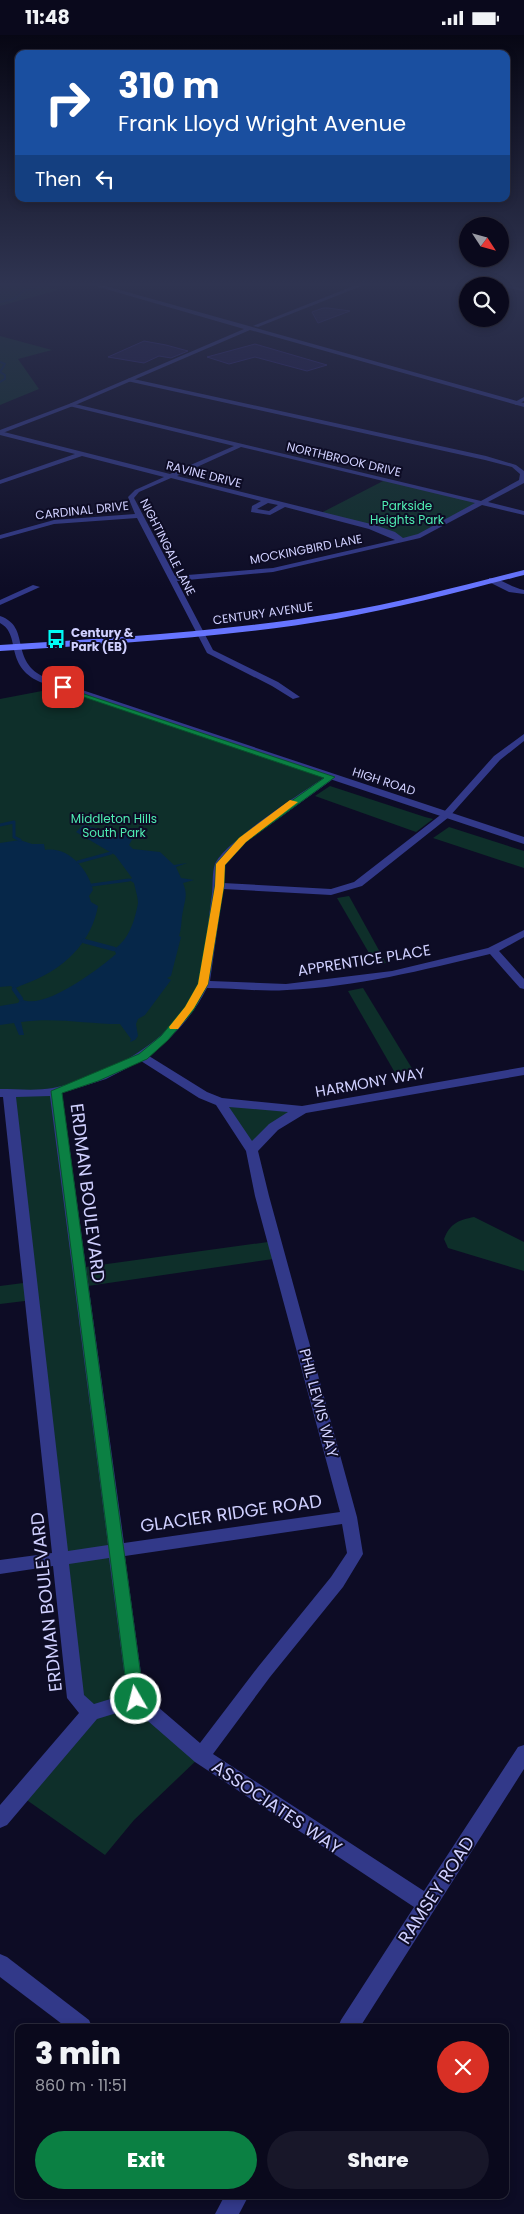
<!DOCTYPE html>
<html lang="en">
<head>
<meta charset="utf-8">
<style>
	body { margin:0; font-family:Poppins,sans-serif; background:#181729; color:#f1f3f6; height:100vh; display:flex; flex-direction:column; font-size:19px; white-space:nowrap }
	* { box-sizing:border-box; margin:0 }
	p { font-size:16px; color:#999aa3 }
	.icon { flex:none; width:28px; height:28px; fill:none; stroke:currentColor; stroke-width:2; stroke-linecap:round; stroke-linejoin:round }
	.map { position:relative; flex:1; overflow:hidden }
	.side { position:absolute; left:15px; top:1989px; width:494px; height:175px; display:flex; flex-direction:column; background:#0a091c; border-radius:10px; box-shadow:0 2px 8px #0003,0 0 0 1px #2a2a3b }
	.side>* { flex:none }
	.hud { position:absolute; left:15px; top:15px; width:495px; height:152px; border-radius:10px; box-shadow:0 2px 8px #0003,0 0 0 1px #2a2a3b; background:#1a4fa0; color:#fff; overflow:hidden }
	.needle { width:32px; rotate:126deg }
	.buttons { position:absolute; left:459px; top:182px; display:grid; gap:10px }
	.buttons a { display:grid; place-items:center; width:50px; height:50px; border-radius:50%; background:#0a091c; box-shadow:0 2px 8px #0003,0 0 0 1px #2a2a3b; font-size:25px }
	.pin { position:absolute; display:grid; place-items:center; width:42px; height:42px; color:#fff; margin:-21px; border-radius:10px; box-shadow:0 2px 8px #0006 }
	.me { position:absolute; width:55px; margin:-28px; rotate:352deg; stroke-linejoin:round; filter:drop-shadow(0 0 4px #0008) }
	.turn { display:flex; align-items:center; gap:18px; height:105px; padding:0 20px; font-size:22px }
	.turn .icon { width:65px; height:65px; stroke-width:2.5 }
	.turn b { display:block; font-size:35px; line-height:42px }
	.then { display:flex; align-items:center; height:48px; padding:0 20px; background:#0003; gap:10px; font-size:19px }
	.round { display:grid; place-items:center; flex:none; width:52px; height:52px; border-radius:26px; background:#181729 }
	.head { display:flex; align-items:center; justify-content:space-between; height:85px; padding:0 20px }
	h1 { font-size:30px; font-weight:800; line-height:38px }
	.button { display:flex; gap:10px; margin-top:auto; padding:10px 20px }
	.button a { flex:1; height:58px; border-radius:30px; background:#0b8043; color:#fff; font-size:20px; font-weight:800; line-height:58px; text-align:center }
	.button a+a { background:#181729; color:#f1f3f6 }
	.status { display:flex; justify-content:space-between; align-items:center; height:35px; padding:0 25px; background:#0a091c; direction:ltr }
	.status svg { height:14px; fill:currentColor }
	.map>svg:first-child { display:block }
	.green { fill:#0e2f2a }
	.water { fill:#062749 }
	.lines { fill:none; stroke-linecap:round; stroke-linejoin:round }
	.stream-far2 { stroke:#062749; stroke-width:2 }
	.stream-far1 { stroke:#062749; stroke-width:3 }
	.stream { stroke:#062749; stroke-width:4.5 }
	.building { fill:#1a1648; stroke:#2c2576 }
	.minor { fill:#323989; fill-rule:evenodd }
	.tertiary { fill:#323989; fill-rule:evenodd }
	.secondary { fill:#6775ff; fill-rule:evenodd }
	.route { fill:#0b8043; stroke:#07532c }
	.slow { fill:#f59e0b }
	.labels { text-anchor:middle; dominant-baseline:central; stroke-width:4; stroke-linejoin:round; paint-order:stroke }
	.far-street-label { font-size:12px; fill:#d0d0ff; stroke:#0d0c25 }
	.far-park-label { font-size:12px; fill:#4fecb2; stroke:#0d0c25 }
	.far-poi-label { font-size:12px; font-weight:bold; fill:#d0d0ff; stroke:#0d0c25; text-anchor:start }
	.street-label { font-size:15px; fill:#d0d0ff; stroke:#0d0c25 }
	.near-street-label { font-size:18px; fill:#d0d0ff; stroke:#0d0c25 }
</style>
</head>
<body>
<div class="status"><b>11:48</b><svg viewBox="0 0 49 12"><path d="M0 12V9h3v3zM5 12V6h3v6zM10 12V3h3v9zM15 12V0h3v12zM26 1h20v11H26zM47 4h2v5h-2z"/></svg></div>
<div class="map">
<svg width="524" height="2179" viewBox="0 0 524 2179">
	<rect width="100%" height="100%" fill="#0d0c25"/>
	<g class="green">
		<polygon points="0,248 33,248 59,255 0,271"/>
		<polygon points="0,301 52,315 18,324 39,354 0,370"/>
		<polygon points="385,445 481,468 423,500 401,505 392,499 319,479"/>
		<polygon points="63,652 331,742 242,805 220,829 203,949 189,973 143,1022 56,1056 78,1233 275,1206 280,1223 81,1252 136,1664 201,1721 134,1785 105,1820 21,1761 91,1678 76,1663 33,1265 0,1269 0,1251 31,1247 9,1059 0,1058 0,664"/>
		<polygon points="330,751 425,782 433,784 416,797 315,761"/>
		<polygon points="449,792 524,816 524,833 433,803"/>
		<polygon points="349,861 386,928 376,930 337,863"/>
		<polygon points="363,953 416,1040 398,1043 348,956"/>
		<polygon points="220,1067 302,1075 278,1087 252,1116"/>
		<path d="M474 1182 524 1207V1236L448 1213 444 1204C450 1188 459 1185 474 1182Z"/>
	</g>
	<g class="water">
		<path d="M83 790 127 800 133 803 129 810 133 814 160 817 174 830 187 828 176 832 181 843 194 845 183 848C188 860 185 864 183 876 181 884 182 892 179 901L181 902 171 941 167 943 171 945 145 980 138 984 136 989 138 1001 135 1005 130 1007 131 1004 120 989C86 989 56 982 21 987L24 1000H19L14 988 0 990V971L18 968 21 964C43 977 100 933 116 919L114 914C129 905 135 885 138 868 138 862 135 853 134 848L129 845 132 843 115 820 76 797Z"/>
		<path d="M20 805 32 809H44L45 815C68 811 88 834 93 855L89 861 91 867 98 871C92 904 69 929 39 943 31 947 23 949 14 954L11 951 0 952V808Z"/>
	</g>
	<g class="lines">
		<g class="stream-far2">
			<polyline points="0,267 14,264 24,255 56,248"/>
			<polyline points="0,327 5,329 0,337 5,340 5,344 0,347"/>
		</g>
		<g class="stream-far1">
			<polyline points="0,790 14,787 14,802 20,805"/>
			<polyline points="78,827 111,818"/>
			<polyline points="92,850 129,845"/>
		</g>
		<g class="stream">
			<polyline points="84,906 114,914"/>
			<polyline points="14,954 21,964"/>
		</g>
	</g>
	<g class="building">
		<polygon points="323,273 328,273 350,276 318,288 312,277"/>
		<polygon points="144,306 166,310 188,316 171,323 159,321 144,328 108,322"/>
		<polygon points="255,309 327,330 307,336 255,322 229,329 207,322"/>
	</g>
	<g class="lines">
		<g class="minor">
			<polygon points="361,248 369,248 258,292 253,291"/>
			<polygon points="486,248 498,248 524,254 524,256"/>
			<path d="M129 343 486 421 516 430 524 436V448L488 467 524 476V480L482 470 420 503 273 537 177 546 213 615 278 647 300 662 293 664 272 651 207 618 137 483 54 489 0 504V500L54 485 135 479 128 462 135 455 164 442 82 421 0 449V445L75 419 0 400V396L170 439 234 411 69 371 71 368 481 466 519 445 520 439 512 432 485 425 127 346ZM241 412 475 468 418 499 403 503 395 497 375 490 177 441ZM171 443 261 466 252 471 251 477 270 480 285 472 369 494 395 505 273 533 175 541 134 463 139 457ZM268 468 278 470 269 476 257 474Z"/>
			<polygon points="524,362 524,366 516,370 513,368"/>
			<path d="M489 543C501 543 512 553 524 555V559L509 557 489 547Z"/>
			<polygon points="33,550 40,552 0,570 0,565"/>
			<path d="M524 699V706L500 725 449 782 362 851 331 860 223 854 210 946 286 949 392 936 488 913 524 895V902L499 916 524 944V954L520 953 490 919C423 935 356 952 287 955 261 957 234 953 207 953 193 981 174 1001 149 1021L207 1057 222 1063 302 1071 524 1032V1040L306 1078 278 1095 258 1116 269 1161 357 1482 363 1519 343 1552 270 1642 213 1719 424 1856 518 1712 524 1710V1734L360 1992H338L341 1985 414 1872 195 1727 133 1673 97 1684 7 1790 0 1793V1770L79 1678 67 1663 53 1531 0 1539V1525L52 1518 3 1062H0V1054C17 1054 36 1056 53 1053 106 1043 188 999 200 941 206 914 208 886 212 859 213 850 212 837 215 829 225 806 305 756 328 740L331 739 336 742 246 807 225 830 223 848 331 854 354 847 443 778 494 721ZM141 1026 199 1063 216 1070 246 1116 255 1161 340 1477 124 1508 62 1058 106 1044ZM50 1061 108 1510 68 1516 16 1062ZM229 1072 288 1077 269 1089 252 1106ZM342 1489 347 1518 331 1542 258 1632 200 1708 144 1660 125 1521ZM109 1523 127 1659 94 1669 84 1660 69 1529Z"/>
			<polygon points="0,1919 7,1922 89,1985 92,1992 66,1992 0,1942"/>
			<polygon points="225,2160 249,2160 239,2179 215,2179"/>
		</g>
		<g class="tertiary">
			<polygon points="85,248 95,248 524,368 524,372 250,295 73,371 0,399 0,395 69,369 244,294"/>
			<path d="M0 581C32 592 8 626 46 643L524 802V809L40 647C3 630 22 600 0 588Z"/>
		</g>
		<path class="secondary" d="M524 535V540C462 556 399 573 336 584 225 603 112 609 0 616V610C112 603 225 597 336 578 399 568 462 550 524 535Z"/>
	</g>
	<linearGradient id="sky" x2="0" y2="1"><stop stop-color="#070714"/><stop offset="0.45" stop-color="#2f3451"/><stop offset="1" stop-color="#2f3451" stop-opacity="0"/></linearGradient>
	<rect width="524" height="553" fill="url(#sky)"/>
	<polygon class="route" points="60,651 335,742 246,807 225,830 224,851 208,949 193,976 168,1005 147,1024 98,1046 62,1058 144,1664 142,1669 136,1671 130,1669 128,1664 51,1056 139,1019 161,1001 185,972 198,949 215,851 216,829 239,803 324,743 60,654"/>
	<polygon class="slow" points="290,765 298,767 246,807 225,830 224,851 208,949 194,973 178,994 170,994 169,992 185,972 198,949 215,851 216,829 239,803"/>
	<defs>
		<g id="bus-bare" transform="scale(1.5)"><path d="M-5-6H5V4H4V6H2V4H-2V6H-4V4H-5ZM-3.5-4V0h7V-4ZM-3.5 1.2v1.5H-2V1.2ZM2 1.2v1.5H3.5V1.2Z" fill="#00fbf5" stroke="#0d0c25" stroke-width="2.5" paint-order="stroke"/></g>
	</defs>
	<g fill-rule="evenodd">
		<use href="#bus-bare" x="56" y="604"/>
	</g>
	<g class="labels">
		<g class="far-street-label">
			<text transform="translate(344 424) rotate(13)">NORTHBROOK DRIVE</text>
			<text transform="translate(204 439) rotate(14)">RAVINE DRIVE</text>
			<text transform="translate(82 475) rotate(-6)">CARDINAL DRIVE</text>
			<text transform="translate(168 512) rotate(63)">NIGHTINGALE LANE</text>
			<text transform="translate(306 514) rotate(-11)">MOCKINGBIRD LANE</text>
			<text transform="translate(263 578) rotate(-8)">CENTURY AVENUE</text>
			<text transform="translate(384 746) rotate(18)">HIGH ROAD</text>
		</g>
		<g class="far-park-label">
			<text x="407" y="470">Parkside<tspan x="407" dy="14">Heights Park</tspan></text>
			<text x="114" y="783">Middleton Hills<tspan x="114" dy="14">South Park</tspan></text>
		</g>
		<g class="far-poi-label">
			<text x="71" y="597">Century &amp;<tspan x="71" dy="14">Park (EB)</tspan></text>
		</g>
		<g class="street-label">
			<text transform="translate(364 925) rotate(-9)">APPRENTICE PLACE</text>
			<text transform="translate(370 1047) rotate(-10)">HARMONY WAY</text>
			<text transform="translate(319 1368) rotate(75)">PHIL LEWIS WAY</text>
		</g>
		<g class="near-street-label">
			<text transform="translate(88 1158) rotate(83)">ERDMAN BOULEVARD</text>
			<text transform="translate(231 1478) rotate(-8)">GLACIER RIDGE ROAD</text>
			<text transform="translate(46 1567) rotate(-96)">ERDMAN BOULEVARD</text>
			<text transform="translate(277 1772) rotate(34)">ASSOCIATES WAY</text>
			<text transform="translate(436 1855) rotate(-57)">RAMSEY ROAD</text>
		</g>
	</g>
</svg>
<div class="buttons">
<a><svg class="needle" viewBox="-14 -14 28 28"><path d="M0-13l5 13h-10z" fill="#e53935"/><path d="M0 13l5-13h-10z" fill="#999aa3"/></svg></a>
<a><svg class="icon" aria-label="search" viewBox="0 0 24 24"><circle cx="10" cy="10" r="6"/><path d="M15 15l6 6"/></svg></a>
</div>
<div class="pin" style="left:63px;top:652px;background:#d93025"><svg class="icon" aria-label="arrive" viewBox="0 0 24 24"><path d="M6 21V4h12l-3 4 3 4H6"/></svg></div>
<svg class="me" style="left:136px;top:1664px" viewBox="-20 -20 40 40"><circle r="17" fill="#0b8043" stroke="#fff" stroke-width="3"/><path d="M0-11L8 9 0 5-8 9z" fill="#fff"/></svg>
<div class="hud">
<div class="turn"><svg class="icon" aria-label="right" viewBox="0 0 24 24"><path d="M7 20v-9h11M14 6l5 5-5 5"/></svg><div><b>310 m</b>Frank Lloyd Wright Avenue</div></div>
<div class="then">Then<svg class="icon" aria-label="left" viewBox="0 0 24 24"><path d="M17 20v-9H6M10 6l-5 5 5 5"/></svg></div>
</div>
<section class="side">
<div class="head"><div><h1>3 min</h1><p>860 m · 11:51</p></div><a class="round" style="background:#d93025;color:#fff"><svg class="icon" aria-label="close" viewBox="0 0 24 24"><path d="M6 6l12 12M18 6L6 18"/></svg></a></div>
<div class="button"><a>Exit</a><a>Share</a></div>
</section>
</div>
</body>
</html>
